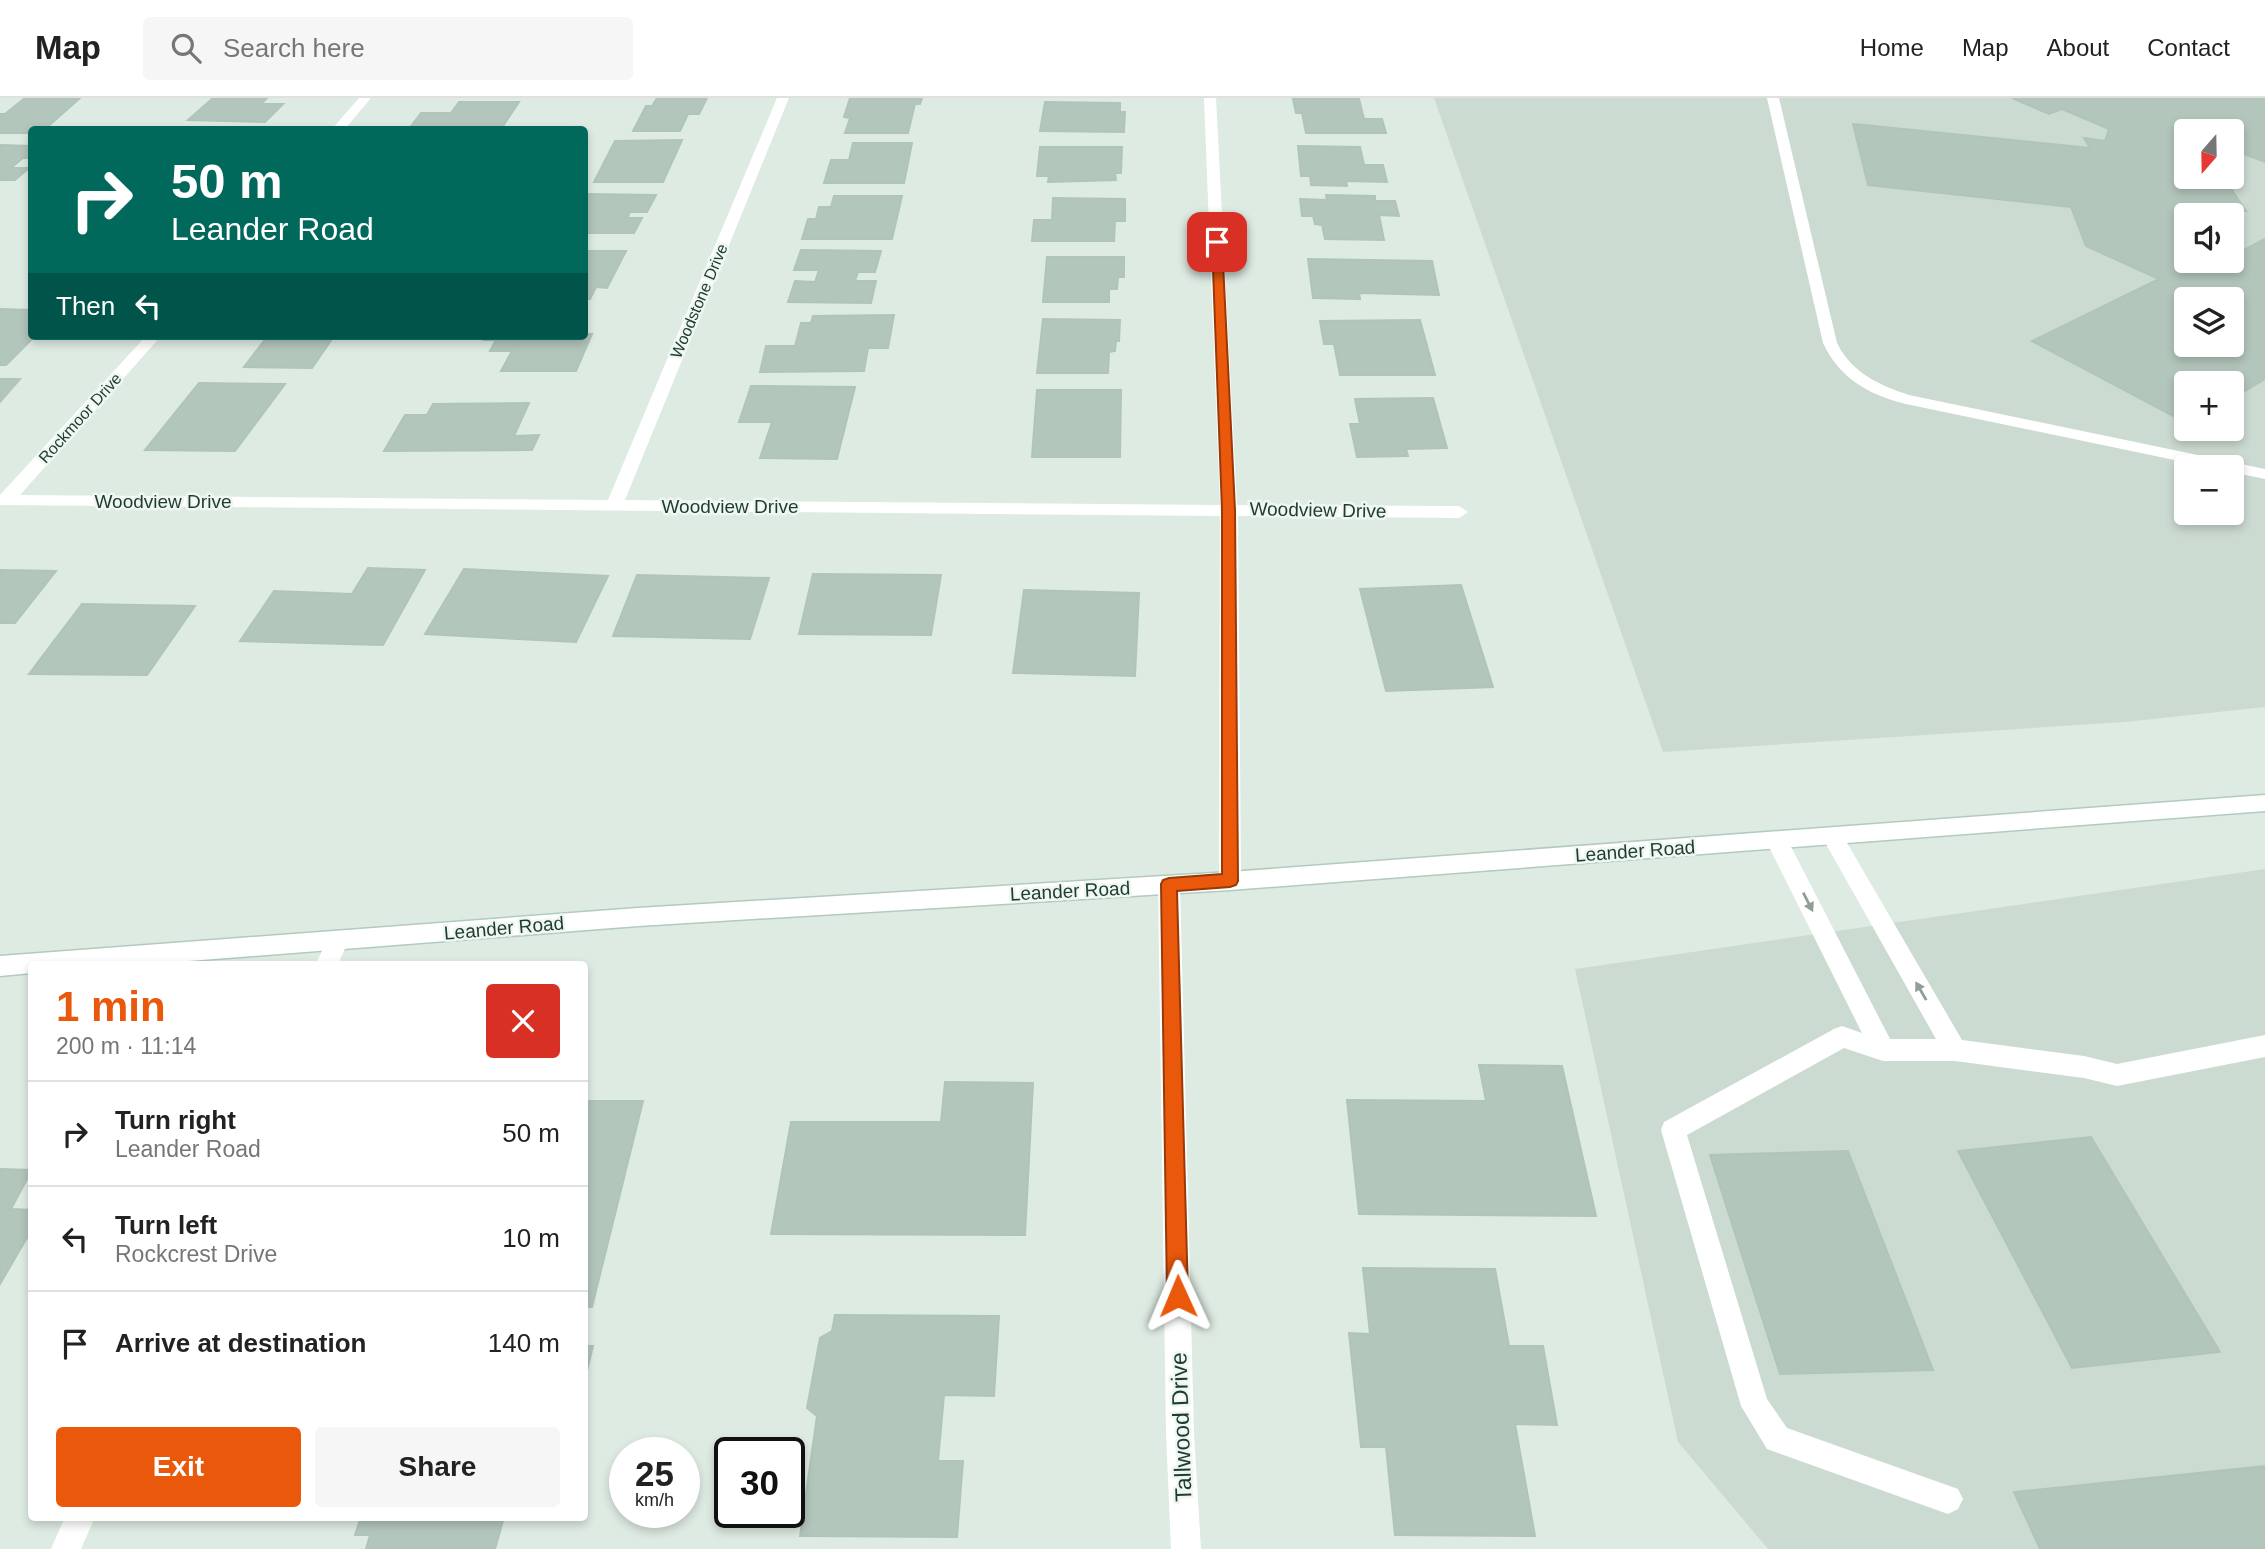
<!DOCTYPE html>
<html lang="en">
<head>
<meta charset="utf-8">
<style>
	body { margin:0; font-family:Arial,sans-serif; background:#f6f6f6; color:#222; height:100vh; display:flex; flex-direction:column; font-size:26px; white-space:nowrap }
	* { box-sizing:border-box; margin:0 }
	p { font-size:23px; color:#767676 }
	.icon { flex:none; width:38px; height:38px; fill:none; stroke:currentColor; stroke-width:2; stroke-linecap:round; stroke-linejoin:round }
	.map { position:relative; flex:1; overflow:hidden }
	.side { position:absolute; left:28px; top:863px; width:560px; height:560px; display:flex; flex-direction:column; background:#fff; border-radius:7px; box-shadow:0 4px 10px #0003 }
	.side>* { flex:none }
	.hud { position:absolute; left:28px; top:28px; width:560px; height:214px; border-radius:7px; box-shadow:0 4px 10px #0003; background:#00695c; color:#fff; overflow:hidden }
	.needle { width:46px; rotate:200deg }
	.fabs { position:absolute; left:2174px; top:21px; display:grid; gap:14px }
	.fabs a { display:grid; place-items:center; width:70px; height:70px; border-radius:7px; background:#fff; box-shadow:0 4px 10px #0003; font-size:35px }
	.speed { position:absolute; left:609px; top:1339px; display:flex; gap:14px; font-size:35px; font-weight:700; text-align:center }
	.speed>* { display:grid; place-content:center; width:91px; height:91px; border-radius:50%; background:#fff; box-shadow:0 4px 10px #0003; line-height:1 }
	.speed small { font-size:18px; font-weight:400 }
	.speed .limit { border:4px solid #111; border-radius:10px; background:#fff; color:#111 }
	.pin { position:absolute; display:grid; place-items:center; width:60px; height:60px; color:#fff; margin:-30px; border-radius:14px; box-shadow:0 4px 10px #0006 }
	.me { position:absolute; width:77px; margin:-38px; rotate:359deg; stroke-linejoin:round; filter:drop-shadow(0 0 5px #0008) }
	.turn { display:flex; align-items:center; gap:24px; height:147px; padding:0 28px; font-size:32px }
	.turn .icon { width:91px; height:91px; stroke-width:2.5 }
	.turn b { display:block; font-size:49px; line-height:60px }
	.then { display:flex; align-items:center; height:66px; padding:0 28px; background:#0003; gap:14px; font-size:26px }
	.round { display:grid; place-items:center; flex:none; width:74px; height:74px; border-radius:7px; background:#f6f6f6 }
	.summary { display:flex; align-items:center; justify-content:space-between; height:119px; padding:0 28px }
	h1 { font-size:42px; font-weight:700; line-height:52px; color:#ea580c }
	.cta { display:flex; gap:14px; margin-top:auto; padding:14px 28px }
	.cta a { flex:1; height:80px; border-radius:7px; background:#ea580c; color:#fff; font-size:28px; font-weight:700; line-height:80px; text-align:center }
	.cta a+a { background:#f6f6f6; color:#222 }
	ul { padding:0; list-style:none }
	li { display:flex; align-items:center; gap:21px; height:105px; padding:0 28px; border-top:2px solid #e0e0e0 }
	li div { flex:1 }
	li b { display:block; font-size:26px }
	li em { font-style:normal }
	header { display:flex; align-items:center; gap:42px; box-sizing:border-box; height:98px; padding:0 35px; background:#fff; border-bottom:2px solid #e0e0e0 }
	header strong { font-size:33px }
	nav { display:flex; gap:38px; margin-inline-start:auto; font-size:24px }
	.search { width:490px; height:63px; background:#f6f6f6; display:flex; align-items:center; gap:18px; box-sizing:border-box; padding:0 24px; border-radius:7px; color:#767676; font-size:26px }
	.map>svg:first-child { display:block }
	.built { fill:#ccdbd2; fill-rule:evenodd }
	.building { fill:#b3c6bc; stroke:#b0c5b9; stroke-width:2; fill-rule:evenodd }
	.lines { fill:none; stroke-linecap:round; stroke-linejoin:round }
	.secondary-casing { stroke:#b1cbbe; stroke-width:3 }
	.lane { fill:#fff; fill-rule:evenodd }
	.street { fill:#fff; fill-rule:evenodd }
	.secondary { fill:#fff; fill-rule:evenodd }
	.oneway { fill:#8f9e97 }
	.route { fill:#ea580c; stroke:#983908; stroke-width:2 }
	.labels { text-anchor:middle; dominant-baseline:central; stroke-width:5; stroke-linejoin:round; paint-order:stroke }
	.far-street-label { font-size:16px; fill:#1f3c2f; stroke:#eff7f2 }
	.street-label { font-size:19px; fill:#1f3c2f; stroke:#eff7f2 }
	.near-street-label { font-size:23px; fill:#1f3c2f; stroke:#eff7f2 }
</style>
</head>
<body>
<header>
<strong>Map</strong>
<div class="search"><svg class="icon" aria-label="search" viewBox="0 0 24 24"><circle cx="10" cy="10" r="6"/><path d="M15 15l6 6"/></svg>Search here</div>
<nav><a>Home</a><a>Map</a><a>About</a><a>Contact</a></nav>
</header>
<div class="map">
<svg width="2265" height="1451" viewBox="0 0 2265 1451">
	<rect width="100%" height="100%" fill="#deebe3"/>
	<g class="built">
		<path d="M1434 0H2265V609L2125 624 1663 654ZM2186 33H2231V79H2186ZM2186 117H2231V163H2186ZM2186 201H2231V247H2186ZM2186 285H2231V331H2186ZM2186 369H2231V415H2186Z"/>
		<polygon points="2265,771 2265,1451 1768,1451 1678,1344 1575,871"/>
	</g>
	<g class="building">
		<polygon points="25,0 80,0 44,32 32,32 32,35 0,35 0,16 5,16"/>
		<polygon points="213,0 267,0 261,6 283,6 265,24 188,22"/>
		<polygon points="657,0 707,0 699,16 688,16 680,33 633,33 646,8 652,8"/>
		<polygon points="850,0 922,0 920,6 915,6 908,35 845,35 850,20 844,19"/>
		<path d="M2012 0H2265V64L2231 51V33H2186V43L2178 50 2176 63 2186 64V79H2223L2246 113 2191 107 2196 117H2186V163H2231V148L2242 153 2265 141V281L2231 301V285H2186V312L2173 318 2032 243 2159 181 2086 148 2071 109 1868 87 1853 26 2090 50 2084 40 2105 43 2109 31 2062 11 2049 16ZM2186 201H2231V247H2186Z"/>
		<polygon points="1293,1 1359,1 1364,21 1382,21 1386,35 1306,35 1302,15 1296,15"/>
		<polygon points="459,4 519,4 501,31 409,31 421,15 451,15"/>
		<polygon points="1045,4 1120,5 1120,14 1125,14 1124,34 1040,33"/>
		<polygon points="682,42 663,84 594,84 615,43"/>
		<polygon points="853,45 912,45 904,85 824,85 831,62 849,62"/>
		<polygon points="0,47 32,48 32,60 23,60 11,70 29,70 15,82 0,82"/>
		<polygon points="1298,48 1360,49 1364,67 1383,67 1387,84 1346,83 1347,88 1311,87 1310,78 1301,78"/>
		<polygon points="1040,49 1122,49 1121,75 1115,75 1116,82 1048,84 1049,78 1037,78"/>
		<polygon points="584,96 656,97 647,114 630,114 627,120 642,120 634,135 584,135"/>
		<polygon points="1326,97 1375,98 1375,103 1395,103 1399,118 1379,117 1384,142 1325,141 1322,127 1315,126 1313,118 1302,118 1300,101 1327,102"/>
		<polygon points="834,98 902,98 892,141 802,141 808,121 816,121 819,109 831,109"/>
		<polygon points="1053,100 1125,101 1125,123 1115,123 1114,143 1032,143 1034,122 1052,122"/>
		<polygon points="801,152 881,153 875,174 858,174 855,183 876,183 871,205 788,204 795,183 815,184 819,172 794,172"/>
		<polygon points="584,153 626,153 607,190 596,189 590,201 584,201"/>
		<polygon points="1047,159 1124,159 1124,179 1118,179 1117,191 1109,191 1109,204 1043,204"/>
		<polygon points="1308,161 1432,163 1439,197 1359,195 1360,201 1313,200"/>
		<polygon points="0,211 32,212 32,238 35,238 6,267 0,267"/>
		<polygon points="894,217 888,250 868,250 864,273 760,274 766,248 795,248 801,225 811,225 813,218"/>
		<polygon points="1043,221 1120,222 1119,243 1116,243 1115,253 1109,254 1108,275 1037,275"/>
		<polygon points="1420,222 1435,277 1340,277 1334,246 1324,246 1320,223"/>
		<polygon points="584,236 592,236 576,273 501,273 512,253 490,253 496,242 483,242 485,238"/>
		<polygon points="240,238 334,238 312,270 244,269 266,240 239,240"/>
		<polygon points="0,281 20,281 0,304"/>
		<polygon points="199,285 285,286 235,353 145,352"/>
		<polygon points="751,288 855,289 837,361 760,360 772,324 739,324"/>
		<polygon points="1037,292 1121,292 1120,359 1032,359"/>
		<polygon points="1433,300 1447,350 1406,351 1408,358 1357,359 1350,326 1360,326 1355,301"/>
		<polygon points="529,305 514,338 539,337 532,352 384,353 405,317 427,317 433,306"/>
		<polygon points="368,470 425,472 383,547 240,543 274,493 352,496"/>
		<polygon points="464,471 608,478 576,544 425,536"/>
		<polygon points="0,472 56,473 15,525 0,525"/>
		<polygon points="813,476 941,477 931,537 799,536"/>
		<polygon points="637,477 769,480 750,541 613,538"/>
		<polygon points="1461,487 1493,589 1386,593 1360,491"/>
		<polygon points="1024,492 1139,495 1135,578 1013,575"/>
		<polygon points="82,506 195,508 147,577 29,576"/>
		<polygon points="1479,967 1562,968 1596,1118 1359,1116 1347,1002 1486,1003"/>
		<polygon points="945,984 1033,985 1025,1137 771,1136 791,1024 941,1024"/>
		<polygon points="584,1003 643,1003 592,1209 584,1209"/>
		<polygon points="2091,1039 2220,1254 2072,1270 1958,1053"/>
		<polygon points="1848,1053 1933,1272 1780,1276 1710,1057"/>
		<polygon points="0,1071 32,1072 11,1111 32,1112 32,1131 0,1186"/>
		<polygon points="1363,1170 1495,1171 1509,1248 1543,1248 1557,1327 1515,1326 1535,1438 1395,1437 1386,1349 1361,1349 1349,1235 1370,1236"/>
		<polygon points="835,1217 999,1218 994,1298 944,1297 938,1363 963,1363 957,1439 800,1438 817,1318 807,1310 820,1240 832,1233"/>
		<polygon points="584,1248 593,1248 584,1285"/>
		<polygon points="2265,1368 2265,1451 2040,1451 2014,1394"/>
		<polygon points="361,1419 504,1419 495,1451 366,1451 370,1437 355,1437"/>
	</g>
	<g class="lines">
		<g class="secondary-casing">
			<polygon id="secondary" points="2265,697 2265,713 1230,792 638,828 150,866 32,866 32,875 0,878 0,858 638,810 1230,774"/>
		</g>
		<g class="lane">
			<path d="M1767 0H1779L1837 245C1852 275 1879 287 1909 297L2265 371V381L2231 374V369H2208L1906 306C1869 297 1839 280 1823 245Z"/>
			<polygon points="1833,730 1840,733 1962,942 2084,958 2117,966 2265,937 2265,959 2117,988 2084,980 1955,963 1883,963 1844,950 1687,1037 1767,1301 1787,1330 1958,1391 1963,1401 1958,1411 1948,1416 1767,1351 1741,1308 1661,1032 1664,1024 1834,931 1842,928 1862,935 1766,743 1769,737 1777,734 1785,737 1890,941 1936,941 1822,739 1826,733"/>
		</g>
		<g class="street">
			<polygon points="359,0 371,0 344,32 331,32"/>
			<polygon points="777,0 789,0 625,402 1220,407 1204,0 1216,0 1237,407 1459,408 1468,414 1459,420 1238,418 1241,783 1238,789 1230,792 1222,789 1219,783 1220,418 0,407 0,397 146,238 161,238 20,397 608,402"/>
			<polygon points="1169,778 1177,781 1180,787 1194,1335 1201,1451 1171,1451 1166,1335 1158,787 1161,781"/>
			<polygon points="337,834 345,837 348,844 338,866 316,866 329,837"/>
			<polygon points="65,1419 95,1419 81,1451 51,1451"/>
		</g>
		<use href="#secondary" class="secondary"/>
	</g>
	<defs><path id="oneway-solid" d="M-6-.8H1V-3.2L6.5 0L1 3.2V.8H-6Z" transform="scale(1.75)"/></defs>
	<g class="oneway">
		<use href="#oneway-solid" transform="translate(1808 804) rotate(63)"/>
		<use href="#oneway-solid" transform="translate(1921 893) rotate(-120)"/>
	</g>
	<polygon class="route" points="1217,141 1222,144 1235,412 1238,783 1236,787 1230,789 1177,793 1188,1198 1185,1205 1178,1208 1170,1205 1167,1198 1161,786 1163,782 1169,780 1222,776 1222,412 1212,144"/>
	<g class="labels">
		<g class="far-street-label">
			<text transform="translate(699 203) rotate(-67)">Woodstone Drive</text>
			<text transform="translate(80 320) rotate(-48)">Rockmoor Drive</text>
		</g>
		<g class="street-label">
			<text x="163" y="403">Woodview Drive</text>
			<text x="730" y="408">Woodview Drive</text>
			<text transform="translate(1318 412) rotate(1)">Woodview Drive</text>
			<text transform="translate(1635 753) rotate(-4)">Leander Road</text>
			<text transform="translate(1070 793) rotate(-3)">Leander Road</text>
			<text transform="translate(504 830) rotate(-5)">Leander Road</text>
		</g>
		<g class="near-street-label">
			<text transform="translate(1181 1329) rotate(-92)">Tallwood Drive</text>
		</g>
	</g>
</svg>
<div class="fabs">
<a><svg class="needle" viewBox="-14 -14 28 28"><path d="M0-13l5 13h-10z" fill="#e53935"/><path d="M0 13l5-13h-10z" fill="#767676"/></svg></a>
<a><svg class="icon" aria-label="sound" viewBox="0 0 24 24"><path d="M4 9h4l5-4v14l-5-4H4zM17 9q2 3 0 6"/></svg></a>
<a><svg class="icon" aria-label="layers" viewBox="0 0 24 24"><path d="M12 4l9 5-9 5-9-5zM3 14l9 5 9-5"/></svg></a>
<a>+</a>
<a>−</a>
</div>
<div class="speed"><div>25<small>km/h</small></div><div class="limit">30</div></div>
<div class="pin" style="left:1217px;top:144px;background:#d93025"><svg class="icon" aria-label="arrive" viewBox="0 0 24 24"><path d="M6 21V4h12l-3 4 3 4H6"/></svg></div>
<svg class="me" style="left:1178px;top:1198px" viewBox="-20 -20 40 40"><path d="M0-17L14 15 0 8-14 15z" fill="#ea580c" stroke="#fff" stroke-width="4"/></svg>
<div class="hud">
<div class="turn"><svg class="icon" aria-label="right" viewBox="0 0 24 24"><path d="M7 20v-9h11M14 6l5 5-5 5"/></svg><div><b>50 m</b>Leander Road</div></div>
<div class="then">Then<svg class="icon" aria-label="left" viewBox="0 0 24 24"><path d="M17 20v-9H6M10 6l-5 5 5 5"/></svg></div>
</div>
<section class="side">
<div class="summary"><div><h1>1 min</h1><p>200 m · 11:14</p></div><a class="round" style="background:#d93025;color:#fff"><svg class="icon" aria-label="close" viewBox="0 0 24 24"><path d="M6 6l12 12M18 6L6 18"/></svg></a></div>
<ul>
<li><svg class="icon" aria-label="right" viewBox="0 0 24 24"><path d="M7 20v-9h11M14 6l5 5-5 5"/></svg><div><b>Turn right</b><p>Leander Road</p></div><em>50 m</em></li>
<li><svg class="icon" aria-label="left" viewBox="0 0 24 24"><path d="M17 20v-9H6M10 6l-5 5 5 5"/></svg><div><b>Turn left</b><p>Rockcrest Drive</p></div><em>10 m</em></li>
<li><svg class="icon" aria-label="arrive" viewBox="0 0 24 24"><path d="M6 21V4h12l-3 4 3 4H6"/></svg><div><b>Arrive at destination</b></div><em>140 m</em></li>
</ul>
<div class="cta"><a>Exit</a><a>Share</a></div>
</section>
</div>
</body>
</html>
